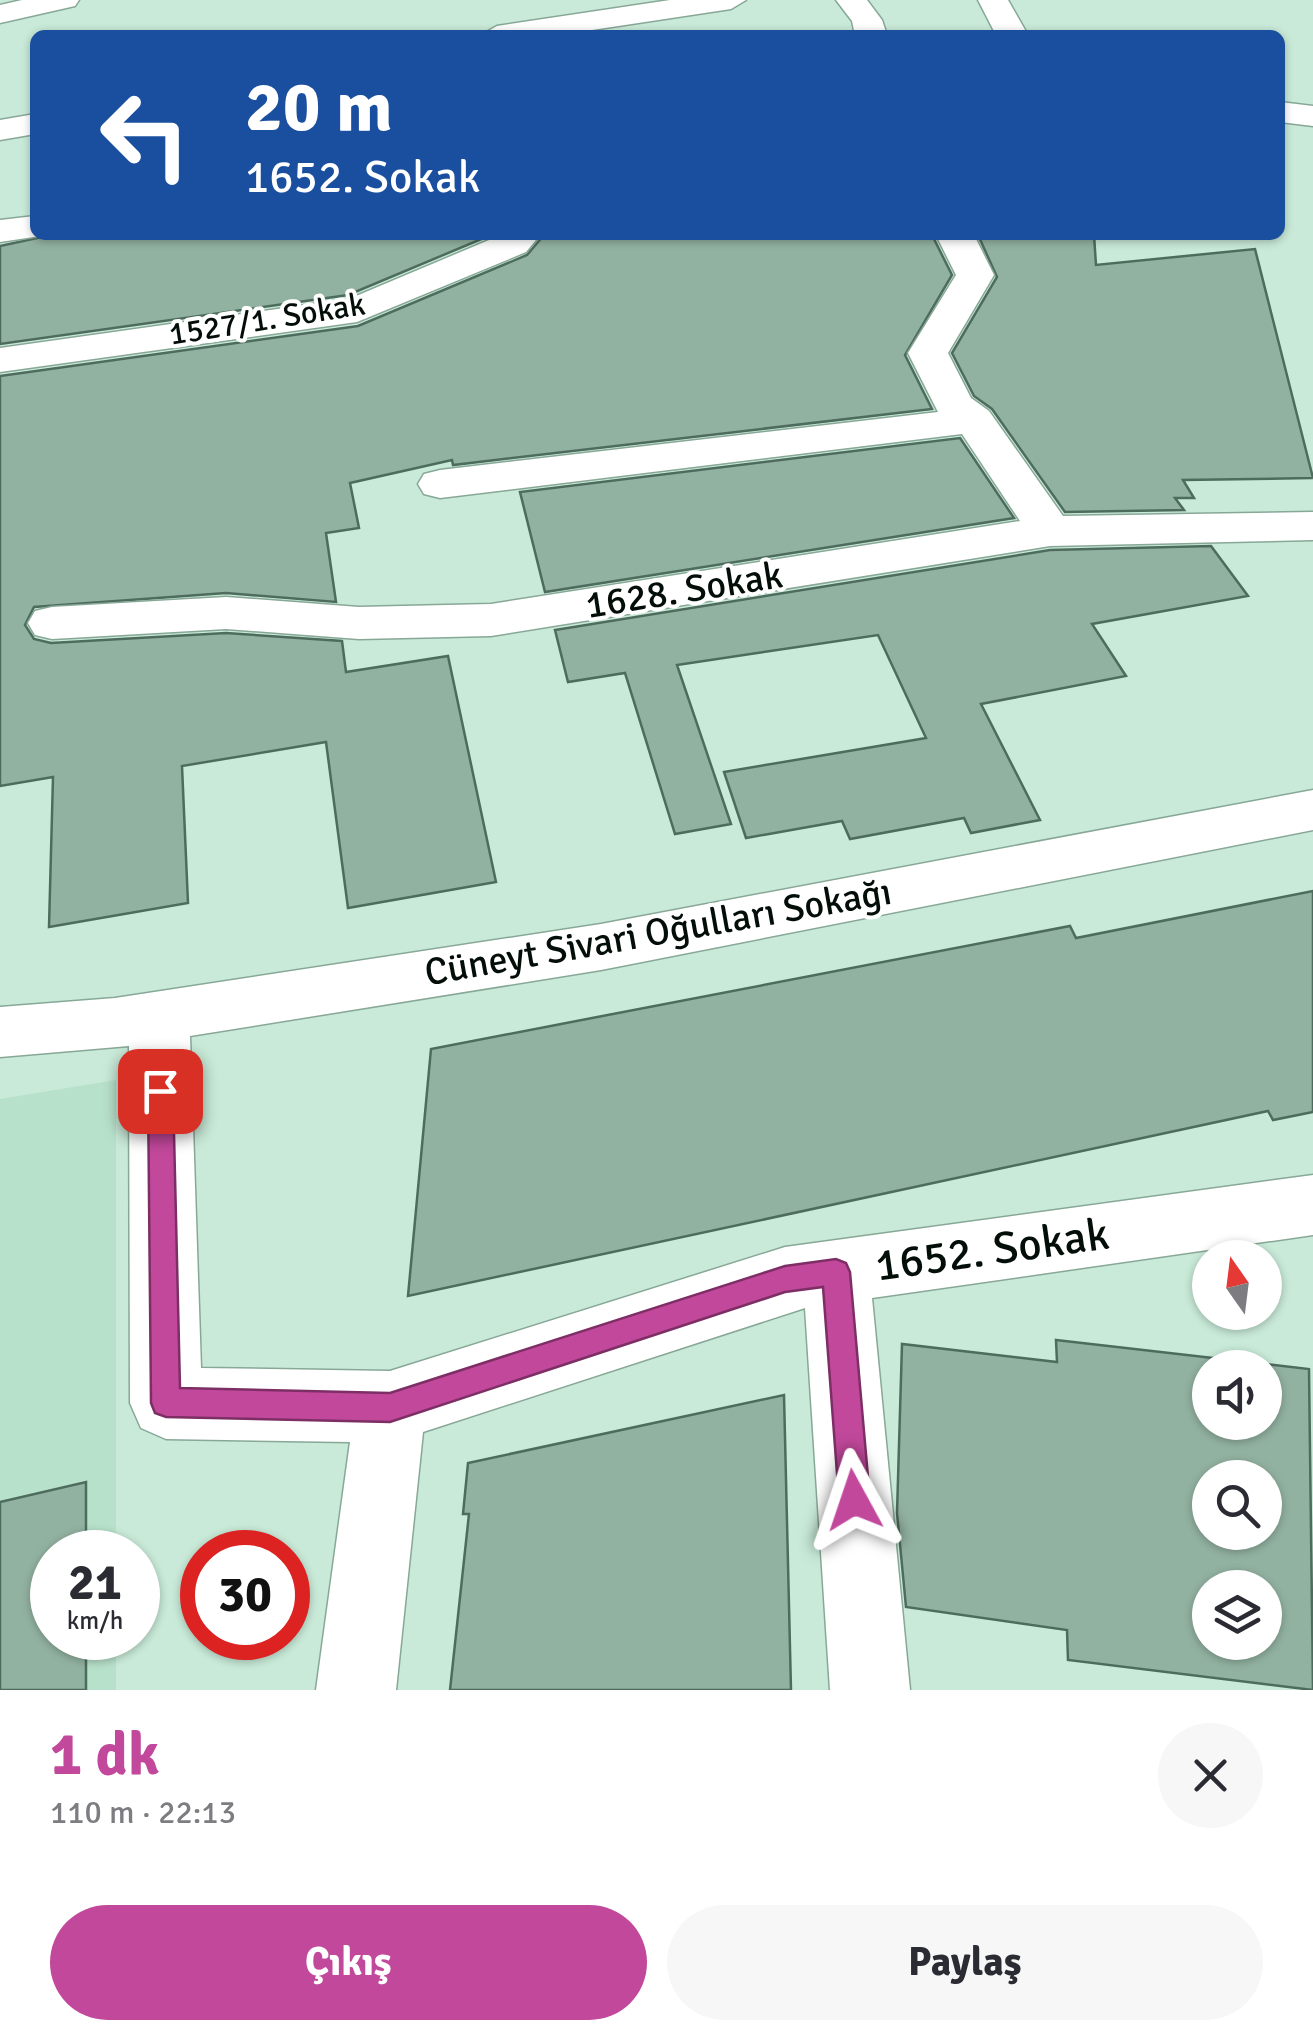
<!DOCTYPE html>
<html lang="tr">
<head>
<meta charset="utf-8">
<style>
	body { margin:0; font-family:Signika,sans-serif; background:#f7f7f7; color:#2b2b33; height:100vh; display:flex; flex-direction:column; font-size:38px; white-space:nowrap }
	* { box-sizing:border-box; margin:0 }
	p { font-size:32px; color:#7c7c81 }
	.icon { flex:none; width:55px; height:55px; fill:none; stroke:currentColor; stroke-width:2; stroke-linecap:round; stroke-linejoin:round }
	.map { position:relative; height:1690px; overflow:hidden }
	.panel { display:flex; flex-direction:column; background:#fff; flex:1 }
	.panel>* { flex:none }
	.hud { position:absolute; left:30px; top:30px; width:1255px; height:210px; border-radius:15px; box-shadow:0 2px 8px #0004; background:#1a4fa0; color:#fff; overflow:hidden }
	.needle { width:65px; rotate:346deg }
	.buttons { position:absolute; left:1192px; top:1240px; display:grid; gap:20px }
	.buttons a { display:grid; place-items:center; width:90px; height:90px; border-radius:50%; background:#fff; box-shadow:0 2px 8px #0004; font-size:50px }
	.speed { position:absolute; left:30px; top:1530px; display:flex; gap:20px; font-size:50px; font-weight:700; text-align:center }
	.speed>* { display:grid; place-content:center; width:130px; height:130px; border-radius:50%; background:#fff; box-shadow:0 2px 8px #0004; line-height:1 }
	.speed small { font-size:25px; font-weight:400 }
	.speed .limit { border:15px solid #d22; background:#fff; color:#111 }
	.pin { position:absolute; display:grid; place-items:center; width:85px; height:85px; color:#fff; margin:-42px; border-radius:20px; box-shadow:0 5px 15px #0006 }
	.me { position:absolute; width:110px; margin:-55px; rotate:355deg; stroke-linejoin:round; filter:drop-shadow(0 0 8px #0008) }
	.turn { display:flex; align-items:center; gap:35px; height:210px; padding:0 50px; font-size:45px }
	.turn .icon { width:130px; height:130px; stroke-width:2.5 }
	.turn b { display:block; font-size:70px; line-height:85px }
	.round { display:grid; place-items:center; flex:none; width:105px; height:105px; border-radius:52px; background:#f7f7f7 }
	.headline { display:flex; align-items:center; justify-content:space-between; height:170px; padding:0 50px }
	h1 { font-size:60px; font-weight:700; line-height:75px; color:#c1489b }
	.cta { display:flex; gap:20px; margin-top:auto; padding:20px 50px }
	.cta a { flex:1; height:115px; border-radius:60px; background:#c1489b; color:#fff; font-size:40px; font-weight:700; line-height:115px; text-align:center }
	.cta a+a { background:#f7f7f7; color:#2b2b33 }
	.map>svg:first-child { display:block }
	.built { fill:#b8e1cb }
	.building { fill:#92b2a1; stroke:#4e6c5d; stroke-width:2.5; fill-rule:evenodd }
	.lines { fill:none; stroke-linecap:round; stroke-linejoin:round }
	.minor-casing { stroke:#88a897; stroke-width:3 }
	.major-casing { stroke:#88a897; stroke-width:3 }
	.minor { fill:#fff; fill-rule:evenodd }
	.major { fill:#fff; fill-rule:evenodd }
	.route { fill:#c1489b; stroke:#7d2f65; stroke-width:2.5 }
	.labels { text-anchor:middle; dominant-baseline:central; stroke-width:8; stroke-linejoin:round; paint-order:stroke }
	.far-street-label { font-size:32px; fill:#040e09; stroke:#fff }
	.street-label { font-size:38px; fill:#040e09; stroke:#fff }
	.near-street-label { font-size:45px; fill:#040e09; stroke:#fff }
</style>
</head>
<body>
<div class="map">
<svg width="1313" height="1690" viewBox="0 0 1313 1690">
	<rect width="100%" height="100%" fill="#c9ead8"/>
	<polygon class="built" points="116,1080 116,1552 52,1552 52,1638 116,1638 116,1690 0,1690 0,1099"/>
	<g class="building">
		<polygon points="51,235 491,235 348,295 0,344 0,246"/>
		<polygon points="544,235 932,235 952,275 905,355 932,409 453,465 452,460 350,483 359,528 326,533 336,602 226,593 34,607 25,625 34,639 51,643 226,633 342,641 346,672 448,656 496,882 348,908 326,742 182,766 188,903 49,927 53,777 0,786 0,376 358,326 527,255"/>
		<polygon points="978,235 1094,235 1096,265 1255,249 1313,478 1183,480 1194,498 1175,498 1184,510 1065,512 992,409 974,396 952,353 997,277"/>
		<polygon points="960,438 1014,518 545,592 520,492"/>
		<polygon points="1211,546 1248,596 1092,624 1126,676 981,704 1040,820 971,833 964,818 850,839 842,821 746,838 724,772 926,738 878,635 677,665 731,824 675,834 625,673 568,682 555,630 1050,550"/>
		<polygon points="1313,891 1313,1112 1273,1120 1268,1111 408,1296 431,1049 1070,926 1076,938"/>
		<path d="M1056 1340 1309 1369 1313 1690 1068 1660 1067 1630 906 1607 897 1513 902 1344 1057 1362ZM1210 1368H1265V1422H1210ZM1210 1478H1265V1532H1210ZM1210 1588H1265V1642H1210Z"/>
		<polygon points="784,1395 791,1690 450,1690 469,1514 463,1514 468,1463"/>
		<polygon points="86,1482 86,1552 52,1552 52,1638 86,1638 86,1690 0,1690 0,1502"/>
	</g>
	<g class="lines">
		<g class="minor-casing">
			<g id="minor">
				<polygon points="670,0 746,0 731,9 559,35 481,35 497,26"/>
				<polygon points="836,0 867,0 882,20 887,35 855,35 852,21"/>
				<polygon points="978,0 1008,0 1028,35 996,35"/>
				<polygon points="1280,102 1313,106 1313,126 1280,122"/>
				<polygon points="35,114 35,134 0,140 0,120"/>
				<polygon points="35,216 35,235 47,235 0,242 0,220"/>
				<polygon points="501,235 540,235 526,252 357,322 0,372 0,348 349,299"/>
				<polygon points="936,235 974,235 994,275 948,353 971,398 989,411 1063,516 1313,512 1313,540 1050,546 491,636 359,639 226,629 52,639 35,635 28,623 35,611 52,607 226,597 359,607 491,604 1020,521 962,434 440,498 424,494 418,484 424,474 440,470 938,412 908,353 956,275"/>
				<polygon points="1313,790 1313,830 601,970 190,1036 201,1368 390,1371 785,1247 1313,1175 1313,1235 872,1298 910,1690 830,1690 805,1308 423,1432 396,1690 316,1690 350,1442 166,1439 141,1428 130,1403 129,1046 0,1057 0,1007 115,998 601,924"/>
			</g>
		</g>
		<g class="major-casing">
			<polygon id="major" points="22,0 79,0 75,6 0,23 0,5"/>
		</g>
		<use href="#minor" class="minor"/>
		<use href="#major" class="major"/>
	</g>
	<polygon class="route" points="160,1080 173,1091 180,1388 390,1393 785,1266 836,1259 846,1263 850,1272 870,1500 865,1511 854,1515 844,1511 839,1500 823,1287 785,1292 390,1422 166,1417 155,1413 151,1403 148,1091"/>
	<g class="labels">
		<g class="far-street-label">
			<text transform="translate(267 319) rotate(-9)">1527/1. Sokak</text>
		</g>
		<g class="street-label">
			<text transform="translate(684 590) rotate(-9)">1628. Sokak</text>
			<text transform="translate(658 932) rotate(-10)">Cüneyt Sivari Oğulları Sokağı</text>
		</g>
		<g class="near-street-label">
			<text transform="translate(992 1250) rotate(-8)">1652. Sokak</text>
		</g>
	</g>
</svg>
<div class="buttons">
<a><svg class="needle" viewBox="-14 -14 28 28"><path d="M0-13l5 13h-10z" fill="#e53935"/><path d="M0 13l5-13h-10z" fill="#7c7c81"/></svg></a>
<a><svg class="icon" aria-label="sound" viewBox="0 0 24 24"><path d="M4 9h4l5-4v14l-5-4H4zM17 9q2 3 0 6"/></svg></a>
<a><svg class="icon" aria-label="search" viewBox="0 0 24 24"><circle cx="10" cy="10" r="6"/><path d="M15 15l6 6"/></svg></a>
<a><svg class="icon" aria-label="layers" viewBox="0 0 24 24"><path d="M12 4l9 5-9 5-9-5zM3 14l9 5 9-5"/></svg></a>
</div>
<div class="speed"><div>21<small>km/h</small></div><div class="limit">30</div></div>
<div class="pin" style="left:160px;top:1091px;background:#d93025"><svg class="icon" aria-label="arrive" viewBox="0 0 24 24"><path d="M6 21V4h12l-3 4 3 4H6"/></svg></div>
<svg class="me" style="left:854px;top:1500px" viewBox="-20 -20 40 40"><path d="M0-17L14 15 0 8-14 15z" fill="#c1489b" stroke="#fff" stroke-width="4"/></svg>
<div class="hud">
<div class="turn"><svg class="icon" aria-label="left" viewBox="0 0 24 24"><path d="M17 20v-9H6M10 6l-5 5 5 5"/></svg><div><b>20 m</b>1652. Sokak</div></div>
</div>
</div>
<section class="panel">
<div class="headline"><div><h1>1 dk</h1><p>110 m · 22:13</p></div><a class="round"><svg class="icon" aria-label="close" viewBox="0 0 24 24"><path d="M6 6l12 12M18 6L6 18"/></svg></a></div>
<div class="cta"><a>Çıkış</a><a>Paylaş</a></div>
</section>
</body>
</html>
